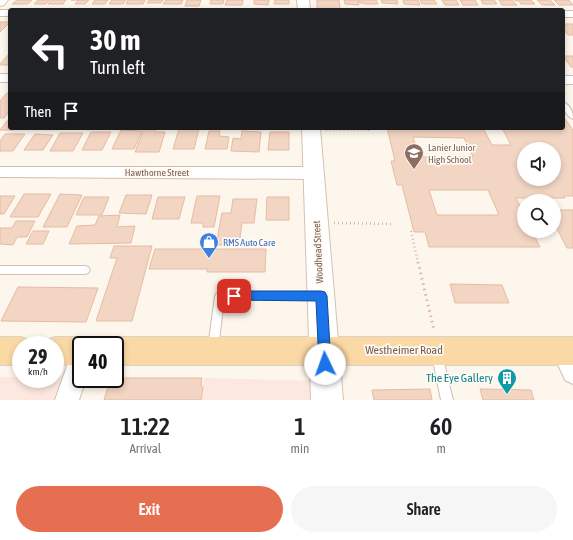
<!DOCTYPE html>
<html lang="en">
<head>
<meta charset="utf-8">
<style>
	body { margin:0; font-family:"Asap Condensed",sans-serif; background:#f6f6f6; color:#202124; height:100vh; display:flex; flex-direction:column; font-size:15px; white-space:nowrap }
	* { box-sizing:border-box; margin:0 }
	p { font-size:13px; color:#757577 }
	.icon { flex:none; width:22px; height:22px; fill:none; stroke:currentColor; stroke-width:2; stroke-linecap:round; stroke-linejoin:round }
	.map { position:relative; height:400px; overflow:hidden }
	.panel { display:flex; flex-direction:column; background:#fff; flex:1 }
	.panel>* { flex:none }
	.banner { position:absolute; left:8px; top:8px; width:557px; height:122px; border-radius:4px; box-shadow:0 2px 6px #0003; background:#202124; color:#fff; overflow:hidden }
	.tools { position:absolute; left:517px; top:142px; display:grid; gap:8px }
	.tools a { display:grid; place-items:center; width:44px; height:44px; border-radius:50%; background:#fff; box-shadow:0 2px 6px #0003; font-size:20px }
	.speed { position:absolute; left:12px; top:336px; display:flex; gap:8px; font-size:20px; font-weight:700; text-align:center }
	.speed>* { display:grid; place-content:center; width:52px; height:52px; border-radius:50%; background:#fff; box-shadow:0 2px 6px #0003; line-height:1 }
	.speed small { font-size:10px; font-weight:400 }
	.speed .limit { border:2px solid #111; border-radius:6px; background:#fff; color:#111 }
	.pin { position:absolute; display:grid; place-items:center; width:34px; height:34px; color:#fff; margin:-17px; border-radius:8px; box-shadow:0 2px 6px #0006 }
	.me { position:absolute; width:44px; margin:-22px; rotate:357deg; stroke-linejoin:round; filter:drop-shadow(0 0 3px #0008) }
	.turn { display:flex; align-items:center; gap:14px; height:84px; padding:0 16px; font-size:18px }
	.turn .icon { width:52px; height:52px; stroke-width:2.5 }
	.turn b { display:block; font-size:28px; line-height:34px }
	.then { display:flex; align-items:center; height:38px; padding:0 16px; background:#0003; gap:8px; font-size:15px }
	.eta { display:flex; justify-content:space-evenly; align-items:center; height:68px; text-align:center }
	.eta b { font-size:24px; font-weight:600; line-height:28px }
	.action { display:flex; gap:8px; margin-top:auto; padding:8px 16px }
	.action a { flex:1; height:46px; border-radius:24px; background:#e76f51; color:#fff; font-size:16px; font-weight:600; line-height:46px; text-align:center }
	.action a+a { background:#f6f6f6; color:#202124 }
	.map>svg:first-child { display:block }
	.commercial { fill:#fde8e0 }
	.building { fill:#f3d5c3; stroke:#e6bba3; fill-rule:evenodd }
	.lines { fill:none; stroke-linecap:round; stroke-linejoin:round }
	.lane-casing { stroke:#d1beb0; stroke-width:2 }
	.street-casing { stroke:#d1beb0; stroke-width:2 }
	.secondary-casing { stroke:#d6c0b0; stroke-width:2 }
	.primary-casing { stroke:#dad1cd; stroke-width:2 }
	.path-far2 { stroke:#d9b8a5; stroke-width:2; stroke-dasharray:1 2.5; stroke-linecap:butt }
	.path-far1 { stroke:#d9b8a5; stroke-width:2.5; stroke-dasharray:1 3; stroke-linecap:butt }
	.path { stroke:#d9b8a5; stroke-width:3; stroke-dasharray:1.5 4; stroke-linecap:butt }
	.lane { fill:#fff; fill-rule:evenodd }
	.street { fill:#fff; fill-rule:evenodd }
	.secondary { fill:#fff; fill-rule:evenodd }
	.primary { fill:#fbd9a5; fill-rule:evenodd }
	.route { fill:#1a73e8; stroke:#114b97 }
	.labels { text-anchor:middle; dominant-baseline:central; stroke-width:3.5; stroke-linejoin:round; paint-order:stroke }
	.education-label { font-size:10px; fill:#785e54; stroke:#fffaf3; text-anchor:start }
	.street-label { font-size:10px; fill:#7a5c4d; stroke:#fffaf3 }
	.shop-label { font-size:10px; fill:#366cbe; stroke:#fffaf3; text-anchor:start }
	.near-street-label { font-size:12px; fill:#7a5c4d; stroke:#fffaf3 }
	.near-culture-label { font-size:12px; fill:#0d838f; stroke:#fffaf3; text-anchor:end }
</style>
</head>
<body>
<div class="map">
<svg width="573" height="400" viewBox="0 0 573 400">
	<rect width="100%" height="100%" fill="#fdf6ec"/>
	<g class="commercial">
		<polygon points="0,377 21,377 21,379 55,379 55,377 66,377 58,400 0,400"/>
		<polygon points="204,378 321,381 321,400 201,400"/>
	</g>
	<g class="building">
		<polygon points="17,0 32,0 28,4 12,4"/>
		<polygon points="38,0 50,0 46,4 34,4"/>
		<polygon points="52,0 66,0 63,4 48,4"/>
		<polygon points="71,0 89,0 85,4 75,4 79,0"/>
		<polygon points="95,0 108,0 105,4 92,4"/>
		<polygon points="112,0 126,0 123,4 109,4"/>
		<polygon points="128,0 145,0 143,4 126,4"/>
		<polygon points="149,0 163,0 161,3 147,3"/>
		<polygon points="166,0 183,0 181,4 163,4"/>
		<polygon points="187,0 201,0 199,6 185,6"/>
		<polygon points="211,0 224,0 223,4 210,4"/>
		<polygon points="227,0 243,0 242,5 225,5"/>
		<polygon points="254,0 269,0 268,5 254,4"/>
		<polygon points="275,0 289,0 289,4 274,4"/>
		<polygon points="317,0 339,0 340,9 317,9"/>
		<polygon points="344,0 358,0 359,5 345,4"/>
		<polygon points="359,0 376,0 378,4 364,4 364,3 360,3"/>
		<polygon points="381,0 397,0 398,4 382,3"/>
		<polygon points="403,0 418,0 420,5 404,4"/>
		<polygon points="420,0 434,0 437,4 422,4"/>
		<polygon points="442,0 456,0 459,5 445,5"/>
		<polygon points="460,0 475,0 478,5 463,5"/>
		<polygon points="481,0 494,0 497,4 483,4"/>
		<polygon points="499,0 512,0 517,5 502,5"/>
		<polygon points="514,0 531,0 535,4 521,4 519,1"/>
		<polygon points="537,0 550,0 555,5 542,5"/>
		<polygon points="554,0 569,0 573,5 559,5"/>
		<polygon points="0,22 10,22 0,32"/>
		<polygon points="563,24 573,24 573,35 568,35 563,29"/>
		<polygon points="10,53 10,65 0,65 0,64"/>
		<polygon points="563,56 573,56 573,67 571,67"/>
		<polygon points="7,93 10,93 10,110 4,118 0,118 0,101"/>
		<path d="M563 116 573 130V196H564L565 198H516L524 214V231H532L540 247H429L425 232H414L402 185H397L391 161H395L387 128H483L492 145H511L502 128H563ZM413 137 464 138 473 157H419ZM524 149H554V179H524ZM429 190H488L499 215H437Z"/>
		<polygon points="7,121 10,121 10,128 15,128 14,130 0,130"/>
		<polygon points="144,129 155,129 155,132 165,132 159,152 135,152"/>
		<polygon points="179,129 199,129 194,149 173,149"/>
		<polygon points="121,130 142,131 134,149 112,149"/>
		<polygon points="209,131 220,131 219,136 229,137 227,149 205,149"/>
		<polygon points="242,131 261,132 259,152 231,151 233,138 241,139"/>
		<polygon points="91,132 111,132 102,150 82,150"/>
		<polygon points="270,132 289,132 289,150 268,150"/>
		<polygon points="60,133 83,133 73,151 50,151"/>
		<polygon points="5,134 25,134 13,151 0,151 0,141"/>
		<polygon points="35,134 53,135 43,150 24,150"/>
		<polygon points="24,194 51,194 38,217 10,217"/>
		<polygon points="60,194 82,195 67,227 43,227"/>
		<polygon points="126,195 152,195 146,214 119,213"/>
		<polygon points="0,196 15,196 4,214 0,214"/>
		<polygon points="197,196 220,196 214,227 203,227 203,223 191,223"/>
		<polygon points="84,197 109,197 102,215 76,215"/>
		<polygon points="158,197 185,197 179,219 152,219"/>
		<polygon points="267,197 289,197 289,220 266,220"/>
		<polygon points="233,199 257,199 254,223 242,223 239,245 216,245 222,213 231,213"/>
		<polygon points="554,210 573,210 573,248 567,248 554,223"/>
		<polygon points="120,215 117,227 135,226 131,243 69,244 77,226 95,225 99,216"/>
		<polygon points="16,221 35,221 27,237 17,237 13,245 0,244 0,228 12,228"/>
		<polygon points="33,231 49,231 43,244 26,244"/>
		<polygon points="114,246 152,246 132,321 96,321 117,258 110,258"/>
		<polygon points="155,249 266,249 265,272 207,272 207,269 149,269"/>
		<polygon points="450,284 502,285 509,303 455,303"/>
		<polygon points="18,287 98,288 86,322 1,321"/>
		<polygon points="123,378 202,378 201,386 203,387 201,400 104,400 108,387 120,387"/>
		<polygon points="430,389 432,400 374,400 372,390"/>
		<polygon points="480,389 531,390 534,400 483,400"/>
	</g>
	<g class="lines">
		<g class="lane-casing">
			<g id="lane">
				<path d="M563 102C570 105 573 112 573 119 566 116 563 109 563 102Z"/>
				<polygon points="0,266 85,266 88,267 90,270 88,273 85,274 0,274"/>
				<polygon points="220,292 318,292 321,293 323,296 321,299 318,300 224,300 218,348 217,352 213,353 209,352 208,348 215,296 217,293"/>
				<polygon points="437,350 441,351 442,355 453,400 441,400 432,355 433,351"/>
			</g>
		</g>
		<g class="street-casing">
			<g id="street">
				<rect x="0" y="10" width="10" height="6"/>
				<rect x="563" y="11" width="10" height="6"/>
				<rect x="0" y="74" width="10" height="8"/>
				<rect x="563" y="76" width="10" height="8"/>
				<polygon points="0,167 314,167 320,169 322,173 320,177 314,179 0,177"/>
				<polygon points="563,340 571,343 573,347 573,384 565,380 552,351 555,343"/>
				<polygon points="81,346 81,379 86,379 79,400 55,400 73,349"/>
			</g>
		</g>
		<g class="secondary-casing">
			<g id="secondary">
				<polygon points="0,0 8,0 4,5 0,6"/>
				<polygon points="297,0 309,0 310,10 298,10"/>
				<polygon points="302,128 320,128 343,400 311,400"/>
			</g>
		</g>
		<g class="primary-casing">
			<g id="primary">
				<polygon points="0,337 21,337 31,341 33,345 21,345 21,365 0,365"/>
				<polygon points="55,337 81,337 91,341 93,345 81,345 81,365 55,365 55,345 43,345 45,341"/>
				<polygon points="115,337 573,337 573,365 115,365 115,345 103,345 105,341"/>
			</g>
		</g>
		<polyline class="path-far2" points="326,130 369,130"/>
		<g class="path-far1">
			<polyline points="334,223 394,224"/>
			<polyline points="411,231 418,263"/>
		</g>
		<polyline class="path" points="418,262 434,330"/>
		<use href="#lane" class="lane"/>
		<use href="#street" class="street"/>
		<use href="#secondary" class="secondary"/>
		<use href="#primary" class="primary"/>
	</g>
	<polygon class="route" points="234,291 321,291 325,292 327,296 331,364 329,368 325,370 320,368 319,364 316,301 234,300 230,299 229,296 230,292"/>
	<defs>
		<g id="school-pin" transform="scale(1)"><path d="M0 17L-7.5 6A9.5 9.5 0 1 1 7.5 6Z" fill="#8d6e63" stroke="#fffaf3"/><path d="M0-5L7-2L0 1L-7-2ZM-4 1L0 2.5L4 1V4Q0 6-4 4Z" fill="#fff"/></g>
		<g id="shop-pin" transform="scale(1)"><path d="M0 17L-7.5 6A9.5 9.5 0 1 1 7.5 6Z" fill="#3f7fe0" stroke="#fffaf3"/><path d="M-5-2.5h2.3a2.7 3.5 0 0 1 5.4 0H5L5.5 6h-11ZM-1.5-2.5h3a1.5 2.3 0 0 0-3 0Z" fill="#fff"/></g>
		<g id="building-pin" transform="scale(1)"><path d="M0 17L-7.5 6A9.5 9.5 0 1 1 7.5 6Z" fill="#0f9aa8" stroke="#fffaf3"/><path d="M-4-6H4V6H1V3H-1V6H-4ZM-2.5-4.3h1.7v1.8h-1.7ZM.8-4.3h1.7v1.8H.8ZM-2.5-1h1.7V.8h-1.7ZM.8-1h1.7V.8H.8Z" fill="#fff"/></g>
	</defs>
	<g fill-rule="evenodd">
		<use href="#school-pin" x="414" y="153"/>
		<use href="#shop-pin" x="209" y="242"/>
		<use href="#building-pin" x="507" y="378"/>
	</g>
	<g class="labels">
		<g class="education-label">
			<text x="428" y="147">Lanier Junior<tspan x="428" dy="12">High School</tspan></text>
		</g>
		<g class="street-label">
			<text x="157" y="172">Hawthorne Street</text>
			<text transform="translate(318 252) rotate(-93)">Woodhead Street</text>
		</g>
		<g class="shop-label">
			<text x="223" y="242">RMS Auto Care</text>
		</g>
		<g class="near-street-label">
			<text x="404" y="350">Westheimer Road</text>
		</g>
		<g class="near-culture-label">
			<text x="493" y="378">The Eye Gallery</text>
		</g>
	</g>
</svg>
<div class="tools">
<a><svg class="icon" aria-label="sound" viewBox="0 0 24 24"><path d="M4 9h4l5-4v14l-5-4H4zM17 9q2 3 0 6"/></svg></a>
<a><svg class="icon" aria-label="search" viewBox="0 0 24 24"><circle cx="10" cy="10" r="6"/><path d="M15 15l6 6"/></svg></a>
</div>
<div class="speed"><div>29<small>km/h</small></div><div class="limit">40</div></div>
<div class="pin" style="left:234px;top:296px;background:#d93025"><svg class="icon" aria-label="arrive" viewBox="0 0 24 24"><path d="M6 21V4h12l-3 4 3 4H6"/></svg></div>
<svg class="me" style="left:325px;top:364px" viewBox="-20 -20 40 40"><circle r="19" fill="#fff"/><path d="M0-13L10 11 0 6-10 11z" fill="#1a73e8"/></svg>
<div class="banner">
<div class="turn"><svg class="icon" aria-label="left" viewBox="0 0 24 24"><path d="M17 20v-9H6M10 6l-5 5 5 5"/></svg><div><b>30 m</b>Turn left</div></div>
<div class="then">Then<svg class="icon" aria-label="arrive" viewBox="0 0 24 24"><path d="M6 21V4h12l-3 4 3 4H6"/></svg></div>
</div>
</div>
<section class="panel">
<div class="eta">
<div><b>11:22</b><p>Arrival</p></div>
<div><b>1</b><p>min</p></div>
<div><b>60</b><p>m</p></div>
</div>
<div class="action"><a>Exit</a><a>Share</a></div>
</section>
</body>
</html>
